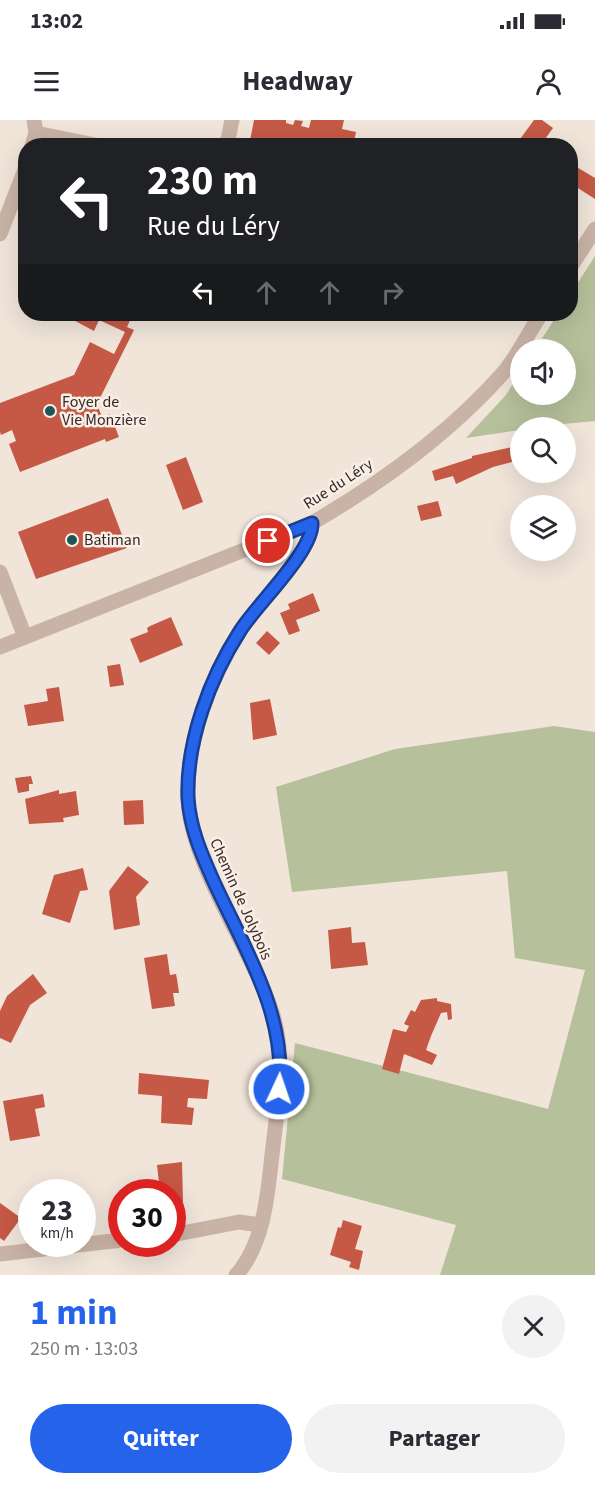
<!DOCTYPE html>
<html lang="fr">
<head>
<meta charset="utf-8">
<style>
	body { margin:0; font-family:"Source Sans 3",sans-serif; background:#f2f2f3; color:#2b2b33; height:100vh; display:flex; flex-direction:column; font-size:22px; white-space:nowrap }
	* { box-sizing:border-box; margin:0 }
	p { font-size:20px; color:#7c7c81 }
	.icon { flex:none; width:33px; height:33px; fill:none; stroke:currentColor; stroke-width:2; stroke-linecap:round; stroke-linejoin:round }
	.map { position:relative; height:1155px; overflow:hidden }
	.panel { display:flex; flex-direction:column; background:#fff; flex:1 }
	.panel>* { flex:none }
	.guide { position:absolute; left:18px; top:18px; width:560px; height:183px; border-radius:24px; box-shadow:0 6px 24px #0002; background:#202124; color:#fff; overflow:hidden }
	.fabs { position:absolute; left:510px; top:219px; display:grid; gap:12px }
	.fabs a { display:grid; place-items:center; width:66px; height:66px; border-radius:50%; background:#fff; box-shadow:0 6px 24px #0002; font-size:30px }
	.speed { position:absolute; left:18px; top:1059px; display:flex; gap:12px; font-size:30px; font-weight:700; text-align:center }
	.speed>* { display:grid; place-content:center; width:78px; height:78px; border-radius:50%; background:#fff; box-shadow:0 6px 24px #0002; line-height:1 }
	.speed small { font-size:15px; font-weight:400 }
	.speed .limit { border:9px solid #d22; background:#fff; color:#111 }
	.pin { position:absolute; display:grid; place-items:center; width:51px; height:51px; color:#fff; margin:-26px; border:3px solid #fff; border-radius:50%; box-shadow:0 2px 6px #0007 }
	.me { position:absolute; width:66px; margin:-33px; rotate:3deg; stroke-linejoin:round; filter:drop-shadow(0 0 4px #0008) }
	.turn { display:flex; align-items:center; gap:21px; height:126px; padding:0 30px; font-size:27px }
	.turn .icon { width:78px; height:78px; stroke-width:2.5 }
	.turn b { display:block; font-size:42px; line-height:51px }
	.lanes { display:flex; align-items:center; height:57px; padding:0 30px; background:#0003; justify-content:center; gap:30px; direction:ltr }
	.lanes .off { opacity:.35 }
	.round { display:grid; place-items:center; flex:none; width:63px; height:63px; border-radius:32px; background:#f2f2f3 }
	.head { display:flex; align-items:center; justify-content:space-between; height:102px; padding:0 30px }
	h1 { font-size:36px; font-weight:700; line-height:45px; color:#2563eb }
	.button { display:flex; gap:12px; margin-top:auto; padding:12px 30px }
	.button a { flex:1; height:69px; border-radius:36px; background:#2563eb; color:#fff; font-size:24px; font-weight:700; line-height:69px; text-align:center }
	.button a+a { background:#f2f2f3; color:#2b2b33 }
	.status { display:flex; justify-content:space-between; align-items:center; height:42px; padding:0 30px; background:#fff; direction:ltr }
	.status svg { height:16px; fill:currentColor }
	header { display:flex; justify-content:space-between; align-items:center; height:78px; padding:0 30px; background:#fff; font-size:27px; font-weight:700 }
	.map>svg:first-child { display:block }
	.green { fill:#b6c09a }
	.building { fill:#c55945 }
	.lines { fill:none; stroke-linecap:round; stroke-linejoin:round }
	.minor { stroke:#c9b3a6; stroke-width:15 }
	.route-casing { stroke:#184099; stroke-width:15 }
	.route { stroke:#2563eb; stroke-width:10 }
	.poi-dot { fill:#1d5656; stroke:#f9efe6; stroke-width:2 }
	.labels { text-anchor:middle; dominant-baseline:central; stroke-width:5; stroke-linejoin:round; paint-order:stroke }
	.poi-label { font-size:16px; fill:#352a27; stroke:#f9efe6; text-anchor:start }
	.street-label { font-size:16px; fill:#352a27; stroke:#f9efe6 }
</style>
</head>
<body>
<div class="status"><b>13:02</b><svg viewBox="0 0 49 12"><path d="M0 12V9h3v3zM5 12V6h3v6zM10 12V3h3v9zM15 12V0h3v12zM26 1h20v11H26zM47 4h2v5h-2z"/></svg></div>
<header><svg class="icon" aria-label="menu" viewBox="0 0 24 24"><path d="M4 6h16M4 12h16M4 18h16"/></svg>Headway<svg class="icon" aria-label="person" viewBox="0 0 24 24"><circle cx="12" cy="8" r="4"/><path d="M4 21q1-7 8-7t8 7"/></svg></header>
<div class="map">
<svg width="595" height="1155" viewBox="0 0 595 1155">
	<rect width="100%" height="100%" fill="#f1e5da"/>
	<g class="green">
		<polygon points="595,136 595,301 520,308 520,310 466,318 506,275 520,252 520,274 566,274 566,230 535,229 558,194 570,194 570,175"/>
		<polygon points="554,606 595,612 595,1155 440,1155 456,1105 282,1059 295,923 548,989 585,850 515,838 507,751 292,772 276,667 395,629"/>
	</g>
	<g class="building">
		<polygon points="254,0 286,0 286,3 293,5 295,0 303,1 301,6 309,8 311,0 344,0 342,9 356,12 353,26 306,26 282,20 281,26 249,26"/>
		<polygon points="534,0 542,0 553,8 540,26 515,26"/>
		<polygon points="570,43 595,58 595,79 570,63"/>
		<polygon points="62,194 133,194 127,207 134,210 97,284 102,297 110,294 119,317 106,322 105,319 20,352 9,324 16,321 12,310 1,315 0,312 0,283 74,255 90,222 114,234 125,212 99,200 94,211"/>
		<polygon points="512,327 516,341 493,347 456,364 453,356 435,361 432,351 472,338 472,336"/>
		<polygon points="186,337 203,382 183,390 166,345"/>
		<polygon points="108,378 127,428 36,459 18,412"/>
		<polygon points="438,381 442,396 421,401 417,386"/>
		<polygon points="313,473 320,491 296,500 300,511 289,515 280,493 290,489 288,484"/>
		<polygon points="171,497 183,525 140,543 130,519 148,512 147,508 150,506"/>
		<polygon points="267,511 280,523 269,535 256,523"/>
		<polygon points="120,544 124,565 110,567 107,546"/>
		<polygon points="59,567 64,601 28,606 24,585 48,581 46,569"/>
		<polygon points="270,579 277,615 253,620 250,583"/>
		<polygon points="31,656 33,664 29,664 29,671 18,673 15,658"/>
		<polygon points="59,670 59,674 76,671 79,695 63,698 64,702 29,704 25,679"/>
		<polygon points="143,680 144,704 124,705 123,681"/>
		<polygon points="128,746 149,762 136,777 140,805 114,810 109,771"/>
		<polygon points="83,748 88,770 80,771 70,803 42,794 54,755"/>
		<polygon points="351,807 352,823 365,822 368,845 331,849 328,810"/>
		<polygon points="167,834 170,855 176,854 177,859 179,873 173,873 175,886 152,889 144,838"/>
		<polygon points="33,854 47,873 30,885 11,923 0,918 0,891 7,876"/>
		<polygon points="437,878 437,881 451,884 452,899 448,900 447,892 441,893 431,916 426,930 437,935 432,945 404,934 399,954 382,949 393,909 406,912 409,906 404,904 411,890 415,892 421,880"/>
		<polygon points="139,953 209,960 207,979 188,978 187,987 194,988 192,1005 161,1003 162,976 138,974"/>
		<polygon points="43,974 45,987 35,989 40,1016 10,1021 3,981"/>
		<polygon points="182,1042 183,1082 172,1083 172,1072 160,1072 157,1045"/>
		<polygon points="0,1083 21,1098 4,1121 0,1118"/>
		<polygon points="343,1100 362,1106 355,1129 363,1131 359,1150 349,1147 351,1142 330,1135 338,1107 341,1108"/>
	</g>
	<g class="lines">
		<g class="minor">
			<polyline points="36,13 100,26"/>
			<polyline points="32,26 36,13 34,0"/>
			<polyline points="223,26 228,20 232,0"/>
			<polyline points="0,114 26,47"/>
			<polyline points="570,148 595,109"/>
			<polyline points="0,452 25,517"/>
			<path d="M0 527 312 403C381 363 451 312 504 252 518 235 529 212 541 194"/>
			<polyline points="172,1115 239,1102 260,1105"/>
			<polyline points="0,1134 122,1120"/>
			<path d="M236 1155C262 1127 267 1081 271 1044 276 994 288 942 272 892 251 826 190 745 188 677 187 620 209 559 240 511 256 485 313 432 312 403"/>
		</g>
	</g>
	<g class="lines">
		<g class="route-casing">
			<path id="route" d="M268 421 312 403C313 432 256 485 240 511 210 558 186 621 188 678 190 708 201 733 213 760 243 826 287 894 279 969"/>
		</g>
		<use href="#route" class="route"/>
	</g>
	<g class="poi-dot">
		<circle cx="50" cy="291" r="6"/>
		<circle cx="72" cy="420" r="6"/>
	</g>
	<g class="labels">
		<g class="poi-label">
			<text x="62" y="282">Foyer de<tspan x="62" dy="18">Vie Monzière</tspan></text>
			<text x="84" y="420">Batiman</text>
		</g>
		<g class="street-label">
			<text transform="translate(338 364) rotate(-33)">Rue du Léry</text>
			<text transform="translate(241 779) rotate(66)">Chemin de Jolybois</text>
		</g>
	</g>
</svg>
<div class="fabs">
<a><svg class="icon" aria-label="sound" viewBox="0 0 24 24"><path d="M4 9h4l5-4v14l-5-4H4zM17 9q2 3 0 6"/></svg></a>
<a><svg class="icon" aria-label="search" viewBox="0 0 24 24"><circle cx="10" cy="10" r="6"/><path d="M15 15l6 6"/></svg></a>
<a><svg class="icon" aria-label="layers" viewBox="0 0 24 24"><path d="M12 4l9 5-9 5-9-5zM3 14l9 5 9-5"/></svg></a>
</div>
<div class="speed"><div>23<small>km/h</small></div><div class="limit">30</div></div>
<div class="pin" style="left:268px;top:421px;background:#d93025"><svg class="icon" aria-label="arrive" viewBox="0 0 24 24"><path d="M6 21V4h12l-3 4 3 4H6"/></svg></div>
<svg class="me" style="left:279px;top:969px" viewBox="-20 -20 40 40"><circle r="17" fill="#2563eb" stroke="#fff" stroke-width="3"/><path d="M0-11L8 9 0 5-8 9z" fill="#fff"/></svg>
<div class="guide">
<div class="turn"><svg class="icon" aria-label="left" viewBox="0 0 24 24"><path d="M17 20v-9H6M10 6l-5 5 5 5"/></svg><div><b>230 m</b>Rue du Léry</div></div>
<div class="lanes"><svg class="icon" aria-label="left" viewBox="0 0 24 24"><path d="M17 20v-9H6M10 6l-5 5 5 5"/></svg><svg class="icon off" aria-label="ahead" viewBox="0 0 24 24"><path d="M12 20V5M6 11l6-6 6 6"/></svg><svg class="icon off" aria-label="ahead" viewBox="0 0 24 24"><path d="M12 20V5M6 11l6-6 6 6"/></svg><svg class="icon off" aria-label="right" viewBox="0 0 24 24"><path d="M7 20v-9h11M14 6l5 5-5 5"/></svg></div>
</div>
</div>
<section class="panel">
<div class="head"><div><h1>1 min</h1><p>250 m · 13:03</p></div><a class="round"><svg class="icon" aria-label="close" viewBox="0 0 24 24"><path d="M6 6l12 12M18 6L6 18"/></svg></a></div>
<div class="button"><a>Quitter</a><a>Partager</a></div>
</section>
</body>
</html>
